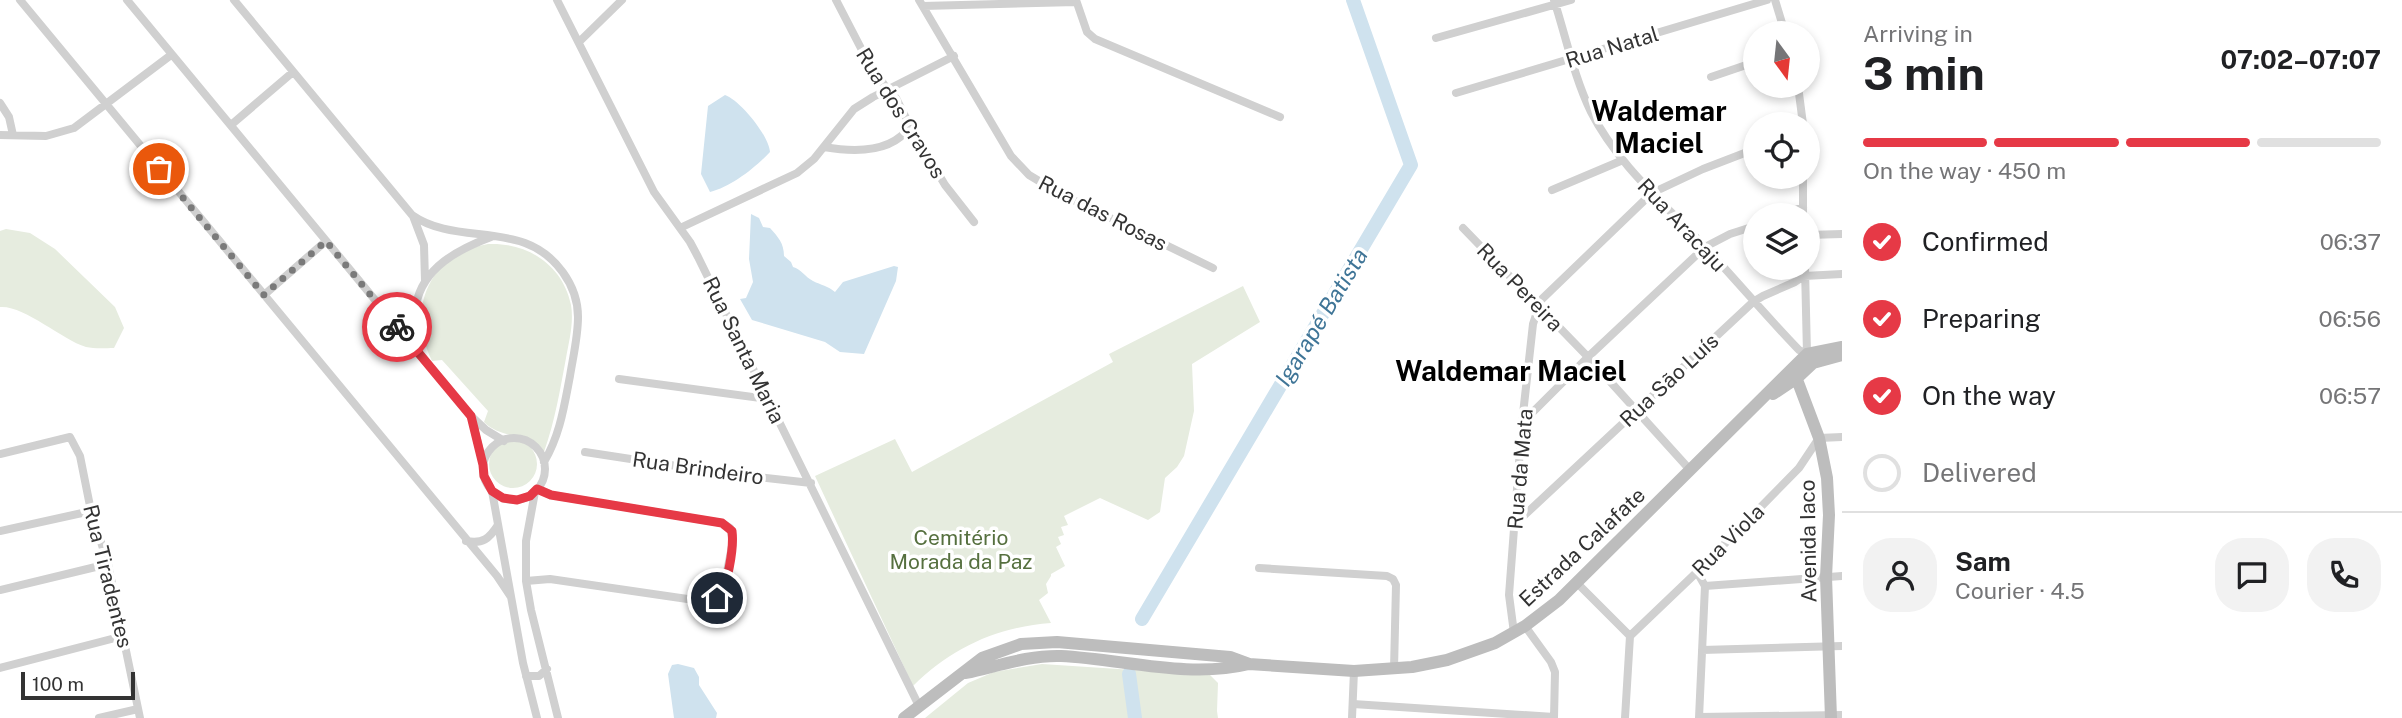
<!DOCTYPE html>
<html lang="en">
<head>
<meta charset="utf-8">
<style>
  body { margin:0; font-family:"Public Sans",sans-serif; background:#f2f2f2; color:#202124; height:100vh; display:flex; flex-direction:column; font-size:26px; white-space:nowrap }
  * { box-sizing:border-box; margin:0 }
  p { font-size:23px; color:#757577 }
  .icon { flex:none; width:38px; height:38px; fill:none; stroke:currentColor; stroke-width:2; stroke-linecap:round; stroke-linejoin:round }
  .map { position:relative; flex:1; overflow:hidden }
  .panel { display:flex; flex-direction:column; background:#fff; width:560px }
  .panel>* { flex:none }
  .needle { width:46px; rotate:165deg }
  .controls { position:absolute; left:1743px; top:21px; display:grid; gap:14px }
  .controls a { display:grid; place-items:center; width:77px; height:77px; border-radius:50%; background:#fff; box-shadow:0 4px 10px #0003; font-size:35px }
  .scale { position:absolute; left:21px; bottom:18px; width:114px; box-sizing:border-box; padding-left:7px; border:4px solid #333; border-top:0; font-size:19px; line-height:24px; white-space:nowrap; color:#333; -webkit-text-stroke:5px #fff; paint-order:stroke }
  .pin { position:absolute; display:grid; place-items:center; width:60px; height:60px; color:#fff; margin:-30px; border:4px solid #fff; border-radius:50%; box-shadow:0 2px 7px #0007 }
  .courier { position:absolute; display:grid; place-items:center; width:70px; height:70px; margin:-35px; border:5px solid #e63946; border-radius:50%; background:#fff; color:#222; box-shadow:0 2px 9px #0007 }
  .summary em { font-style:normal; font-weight:700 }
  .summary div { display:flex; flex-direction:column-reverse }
  .summary { display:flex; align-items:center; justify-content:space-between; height:119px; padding:0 21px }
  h1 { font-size:46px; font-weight:700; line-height:52px }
  .bar { display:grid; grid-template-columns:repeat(4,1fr); gap:10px 7px; align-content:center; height:84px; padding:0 21px }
  .bar i { height:9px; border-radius:5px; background:#e0e0e0 }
  .bar .active { background:#e63946 }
  .bar p { grid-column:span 4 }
  .line { display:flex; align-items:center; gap:18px; padding:0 21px; border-top:2px solid #e0e0e0 }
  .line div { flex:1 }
  .round { display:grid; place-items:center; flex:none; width:74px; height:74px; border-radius:28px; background:#f2f2f2 }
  ol { padding:0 21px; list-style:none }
  li { display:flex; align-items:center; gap:21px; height:77px }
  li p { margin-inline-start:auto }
  li .icon { padding:7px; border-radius:50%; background:#e63946; color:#fff; stroke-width:4 }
  li:last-child { color:#757577 }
  li i { width:38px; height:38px; border:4px solid #e0e0e0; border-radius:50% }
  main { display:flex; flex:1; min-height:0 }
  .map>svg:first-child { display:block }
  .green { fill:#e6ecdf }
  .water { fill:#cfe2ee }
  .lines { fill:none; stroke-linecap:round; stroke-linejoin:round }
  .river { stroke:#cfe2ee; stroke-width:14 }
  .street { stroke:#d0d0d0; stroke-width:8 }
  .secondary { stroke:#bdbdbd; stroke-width:12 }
  .done { stroke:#7a7a7a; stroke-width:7; stroke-dasharray:0 12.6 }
  .route { stroke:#e63946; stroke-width:9 }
  .labels { text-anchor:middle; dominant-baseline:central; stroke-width:7; stroke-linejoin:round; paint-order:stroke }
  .street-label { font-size:21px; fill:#333; stroke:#fff }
  .park-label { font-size:21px; fill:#56703f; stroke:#fff }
  .water-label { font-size:23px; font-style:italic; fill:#3f7597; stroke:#fff }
  .district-label { font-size:28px; font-weight:bold; fill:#000; stroke:#fff }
</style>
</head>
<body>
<main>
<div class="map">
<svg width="1842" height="718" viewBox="0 0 1842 718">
  <rect width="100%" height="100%" fill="#fff"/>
  <path class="green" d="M6,229L30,233L55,249L115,307L124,328L114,348C106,348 95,349 86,347C61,339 24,305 0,307V231Z
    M488,244C527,242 563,265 571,305C574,323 569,341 566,358C560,390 555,421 544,452C528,432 502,440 484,422L488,411L442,360L432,361C406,309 429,254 488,244Z
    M1243,286L1260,322L1192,364L1194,411L1184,456L1177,467L1165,478L1160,512L1148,520L1100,498L1064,516L1068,525L1061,527L1064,535L1058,537L1061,544L1056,547L1065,566L1051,574V576L1046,584L1048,593L1039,600L1051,623C997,627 951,648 913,686L815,476L895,439L912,472L1113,362L1109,354Z
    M489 464a24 24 0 1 1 48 0a24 24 0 1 1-48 0Z
    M1042,664L1210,675L1218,683L1217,711L1218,718H925L968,683L994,672Z"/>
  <path class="water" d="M725,95C741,101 769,136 770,152C755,168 731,187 710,192L701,174L708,106Z
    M751,214L759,218L763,227L770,228C778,237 784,243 784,256L791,262L793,267C801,269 805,277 813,281C821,285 828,286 835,292L843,282L894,266L898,267L896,281L864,354L840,352L825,342L752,320L740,299L746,298L753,282L749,259Z
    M678,664L694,668L699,677V685L717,713L716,718H674L668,674L672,665Z"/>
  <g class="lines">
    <path class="river" d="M1142,619L1411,165L1353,0
      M1129,674L1135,718"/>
    <path class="street" d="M20,0L497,576L511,597
      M127,0L471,416L486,430L504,441
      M234,0L412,215C444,238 489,230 525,243C555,254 578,285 578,317C578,337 573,357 570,376C564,407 560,435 544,462
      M557,0L654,192L690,242L698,257L919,706
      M836,0L865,56L887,89L896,98L910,126L945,185L974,222
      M919,0L1011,156L1029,175L1059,193L1213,268
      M1076,0L1087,32L1095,39L1280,117
      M1554,0C1566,37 1574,77 1591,112C1618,165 1665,204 1705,247C1737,281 1767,317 1799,350L1808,355
      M1775,0L1785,33
      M923,6L1076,2
      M1436,38L1571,0
      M579,42L622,0
      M1711,77L1755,62
      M1798,86L1803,124
      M1456,93L1767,0
      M0,103L9,117L13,135
      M231,125L293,72
      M0,135L46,136L74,128L171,55
      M824,147C853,152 892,154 910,126
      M1803,177V215
      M1552,190L1623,160
      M1783,215L1803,207
      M413,216L424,245L425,281
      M680,228L797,173L814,159L854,109L873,97L954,56
      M1463,228L1588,357L1691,471
      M1808,235L1842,234
      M1805,268L1807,354
      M264,295L326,241
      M388,317L406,314L416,304
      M418,349C417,335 413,319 416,305C423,267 459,249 491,237
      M619,379L768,399
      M471,416L483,464
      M1522,423L1588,357L1705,247L1730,234L1755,226
      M483 469a31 31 0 1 1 62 0a31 31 0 1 1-62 0Z
      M585,452L722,473L811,483
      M0,454L70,437L80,456L91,511L108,564L140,718
      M492,491L523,663L537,718
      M535,492L526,541V581L531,610L558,718
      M1515,524L1753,302L1763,296L1795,282L1804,276L1842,274
      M0,531L91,511
      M466,541C483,544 489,539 498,525
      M1259,568L1387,576L1393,579L1396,585L1394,669
      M1697,572L1705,586L1699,718
      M526,581L550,579L708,602L717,598L723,592L733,541L730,528L722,523L551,495L538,489
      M1577,583L1630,636L1625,718
      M1705,586L1842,576
      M0,590L108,564
      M1525,626L1551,662L1555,672L1554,718
      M1514,633L1509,595L1522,423L1533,324L1541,300L1652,193L1703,169L1755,149
      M1630,636L1697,572L1799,468L1819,438L1842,437
      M1702,650L1842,646
      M0,668L123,636
      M526,676H539L547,669
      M1353,704L1554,717
      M1699,717L1842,715
      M99,718L138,709
      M1352,718L1354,671"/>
    <path class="secondary" d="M1793,369L1819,438L1827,478L1829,515L1826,577L1831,718
      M1773,394L1797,378L1813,363L1842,355
      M966,673C998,666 1029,655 1061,656C1123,659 1188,679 1249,664
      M904,718L982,658L1021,644L1057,642L1230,657L1249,664L1354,671L1412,667L1447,660L1495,643L1525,626L1559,600L1807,354L1842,347"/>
  </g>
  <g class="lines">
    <path class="done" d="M159,169L264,295L326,241L397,327"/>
    <path class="route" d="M397,327L471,416L483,465L484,476L492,491L503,498L517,500L530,496L537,489L551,495L722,523L732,531C734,547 728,588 717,598"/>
  </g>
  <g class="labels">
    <g class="street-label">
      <text transform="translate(1612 47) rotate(-17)">Rua Natal</text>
      <text transform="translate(901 113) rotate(58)">Rua dos Cravos</text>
      <text transform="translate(1103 213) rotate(27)">Rua das Rosas</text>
      <text transform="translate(1682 225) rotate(47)">Rua Aracaju</text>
      <text transform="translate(1520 287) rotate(46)">Rua Pereira</text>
      <text transform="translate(744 350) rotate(64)">Rua Santa Maria</text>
      <text transform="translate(1669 380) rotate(-43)">Rua São Luís</text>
      <text transform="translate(698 468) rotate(8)">Rua Brindeiro</text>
      <text transform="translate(1520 469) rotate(-85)">Rua da Mata</text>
      <text transform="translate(1728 540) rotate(-45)">Rua Viola</text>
      <text transform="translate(1808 541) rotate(-91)">Avenida Iaco</text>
      <text transform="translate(1582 547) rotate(-43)">Estrada Calafate</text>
      <text transform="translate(108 576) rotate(76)">Rua Tiradentes</text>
    </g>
    <g class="park-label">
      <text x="961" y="537">Cemitério<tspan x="961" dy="24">Morada da Paz</tspan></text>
    </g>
    <g class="water-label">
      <text transform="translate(1321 317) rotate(-59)">Igarapé Batista</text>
    </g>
    <g class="district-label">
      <text x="1659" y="110">Waldemar<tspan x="1659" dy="32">Maciel</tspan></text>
      <text x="1511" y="370">Waldemar Maciel</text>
    </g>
  </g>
</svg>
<div class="controls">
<a><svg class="needle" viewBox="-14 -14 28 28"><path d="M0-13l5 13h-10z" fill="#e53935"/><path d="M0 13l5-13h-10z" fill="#757577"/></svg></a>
<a><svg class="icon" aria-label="locate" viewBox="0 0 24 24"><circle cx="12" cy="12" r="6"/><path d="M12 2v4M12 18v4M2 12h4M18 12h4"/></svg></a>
<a><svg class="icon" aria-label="layers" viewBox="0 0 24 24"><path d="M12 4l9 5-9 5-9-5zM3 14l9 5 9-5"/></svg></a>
</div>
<div class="scale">100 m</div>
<div class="pin" style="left:159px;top:169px;background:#ea580c"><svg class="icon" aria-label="bag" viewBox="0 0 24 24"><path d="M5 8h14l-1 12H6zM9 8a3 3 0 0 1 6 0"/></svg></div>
<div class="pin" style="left:717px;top:598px;background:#1f2937"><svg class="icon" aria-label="home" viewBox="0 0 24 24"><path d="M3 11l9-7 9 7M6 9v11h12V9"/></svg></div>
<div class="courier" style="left:397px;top:327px"><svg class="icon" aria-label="bike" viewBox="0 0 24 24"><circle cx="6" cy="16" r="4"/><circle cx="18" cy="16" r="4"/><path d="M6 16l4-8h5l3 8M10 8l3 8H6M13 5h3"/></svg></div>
</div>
<section class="panel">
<div class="summary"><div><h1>3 min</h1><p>Arriving in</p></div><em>07:02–07:07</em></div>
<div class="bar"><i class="active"></i><i class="active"></i><i class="active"></i><i></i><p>On the way · 450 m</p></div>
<ol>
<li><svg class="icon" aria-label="check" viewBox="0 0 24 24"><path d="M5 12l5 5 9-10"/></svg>Confirmed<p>06:37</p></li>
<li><svg class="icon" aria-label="check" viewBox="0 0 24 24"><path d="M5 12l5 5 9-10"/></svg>Preparing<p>06:56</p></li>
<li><svg class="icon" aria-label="check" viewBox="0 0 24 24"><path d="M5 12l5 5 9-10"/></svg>On the way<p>06:57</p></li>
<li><i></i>Delivered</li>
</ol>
<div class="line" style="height:126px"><a class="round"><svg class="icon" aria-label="person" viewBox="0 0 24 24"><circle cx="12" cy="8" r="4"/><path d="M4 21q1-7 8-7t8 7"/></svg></a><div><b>Sam</b><p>Courier · 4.5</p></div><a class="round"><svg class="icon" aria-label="chat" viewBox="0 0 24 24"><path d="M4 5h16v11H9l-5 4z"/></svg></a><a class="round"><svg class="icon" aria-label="phone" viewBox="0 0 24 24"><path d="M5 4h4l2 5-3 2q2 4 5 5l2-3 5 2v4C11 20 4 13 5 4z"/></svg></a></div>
</section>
</main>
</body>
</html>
